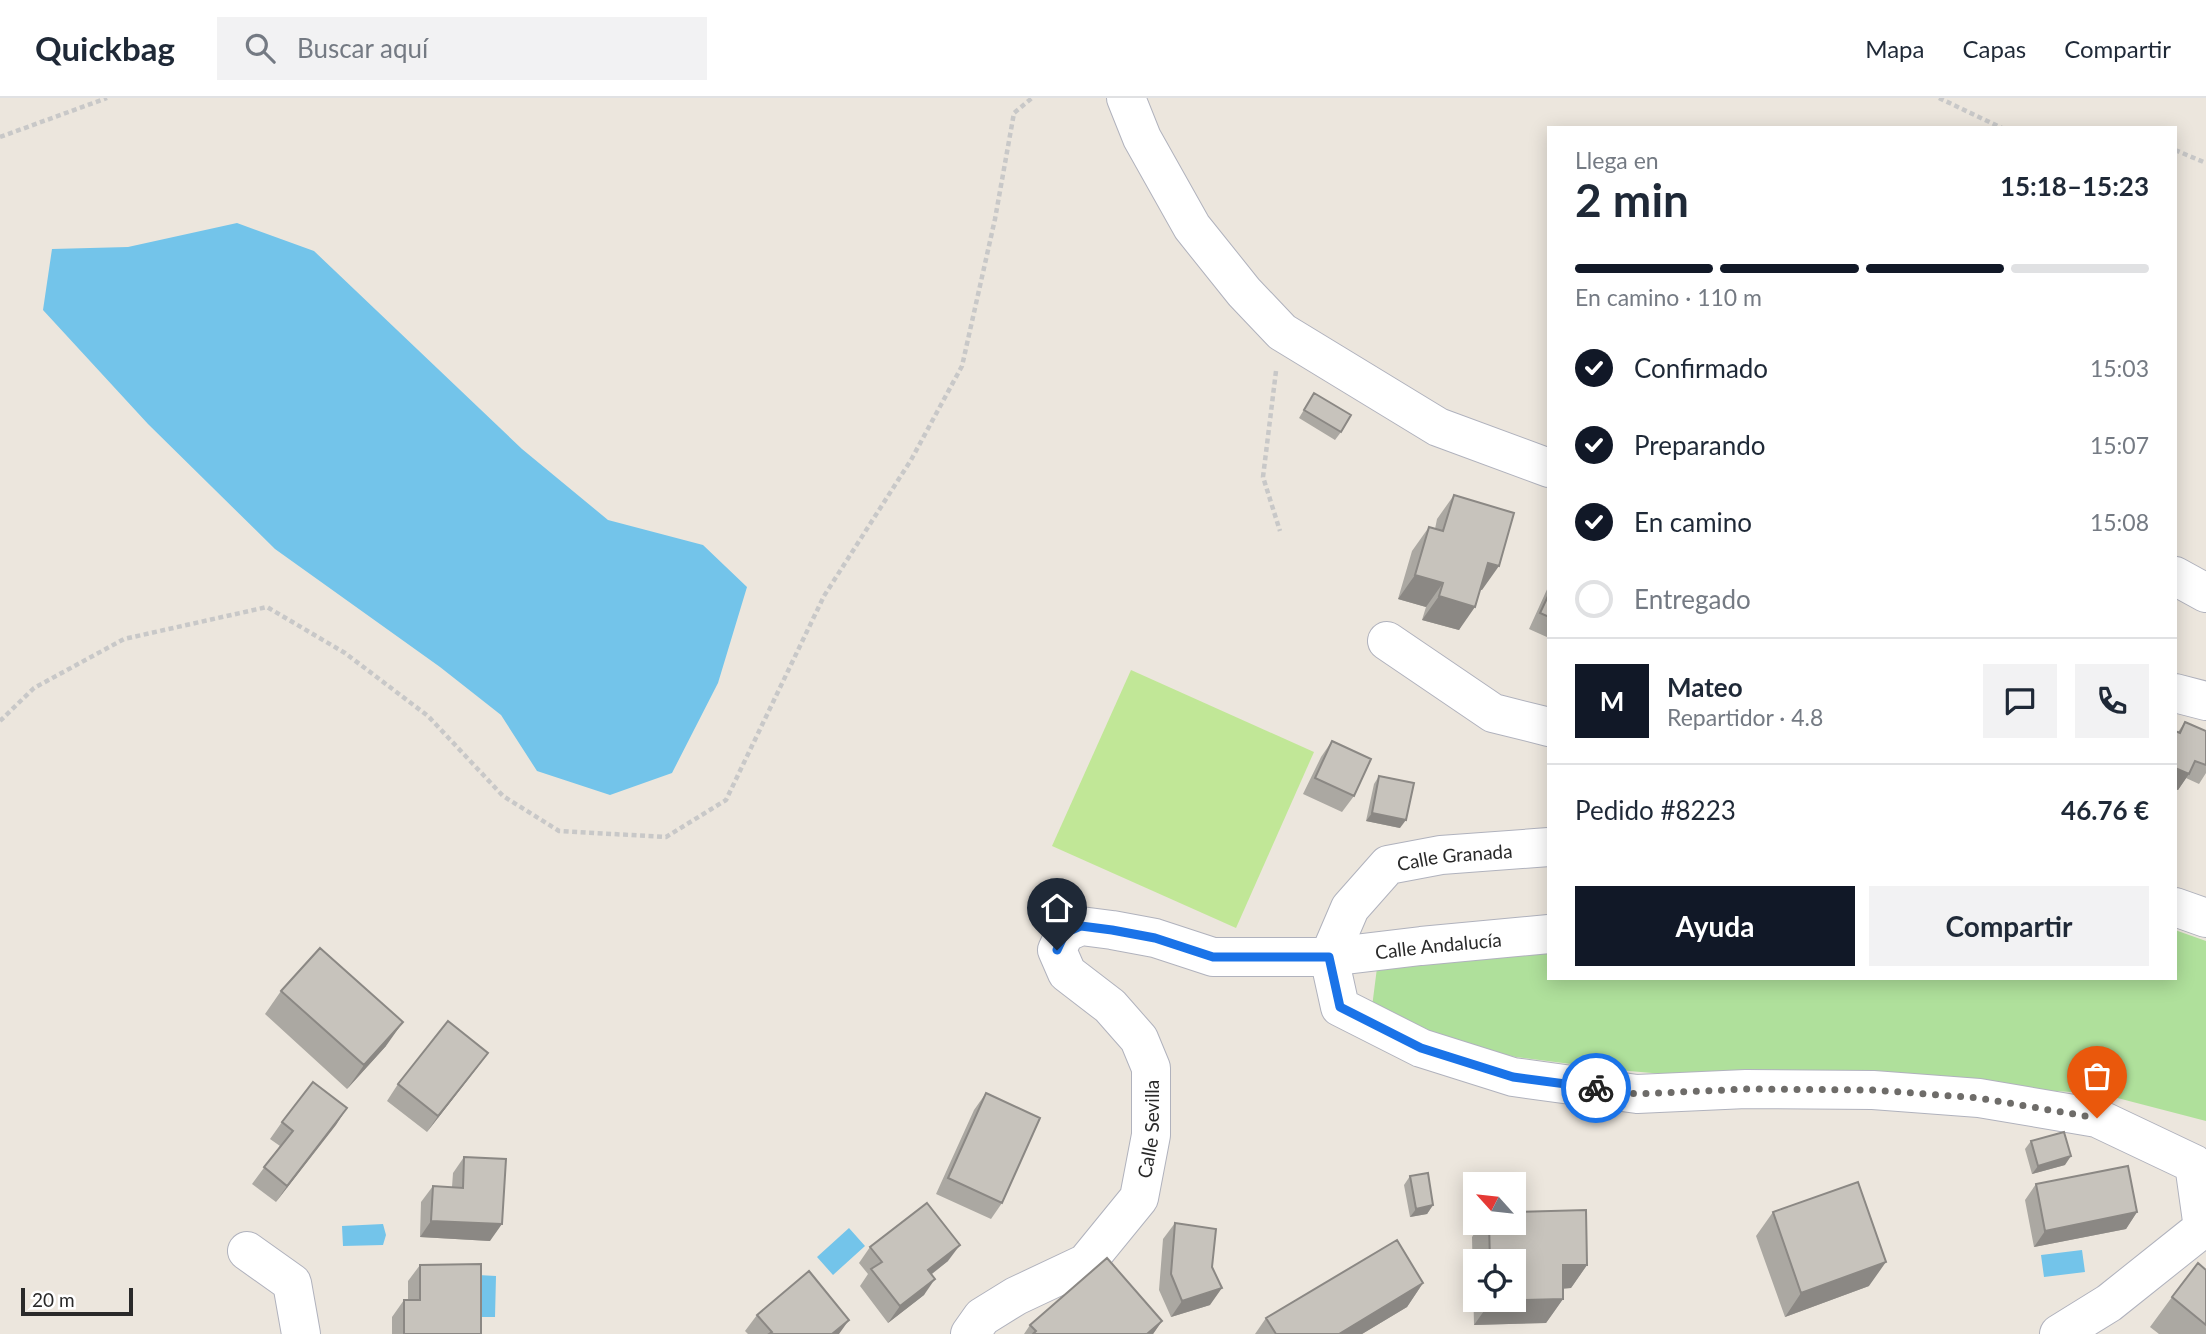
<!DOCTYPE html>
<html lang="es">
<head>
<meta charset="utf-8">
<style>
  body { margin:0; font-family:Lato,sans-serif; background:#f2f2f3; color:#1f2937; height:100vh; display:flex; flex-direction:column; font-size:26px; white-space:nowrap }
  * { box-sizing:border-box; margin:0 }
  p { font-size:23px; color:#747a83 }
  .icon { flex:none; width:38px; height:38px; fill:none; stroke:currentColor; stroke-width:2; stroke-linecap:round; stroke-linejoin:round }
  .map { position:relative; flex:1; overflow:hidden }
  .sheet { position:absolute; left:1547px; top:28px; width:630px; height:854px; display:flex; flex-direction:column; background:#fff; border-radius:0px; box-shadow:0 4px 18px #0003 }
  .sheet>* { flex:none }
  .needle { width:46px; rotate:297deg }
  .buttons { position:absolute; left:1463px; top:1074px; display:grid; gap:14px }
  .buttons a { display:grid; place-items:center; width:63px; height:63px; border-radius:0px; background:#fff; box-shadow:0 4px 18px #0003; font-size:35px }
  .scale { position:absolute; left:21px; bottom:18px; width:112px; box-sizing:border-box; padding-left:7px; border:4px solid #2a2a2a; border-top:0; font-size:19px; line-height:24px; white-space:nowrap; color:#2a2a2a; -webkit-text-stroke:5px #fff; paint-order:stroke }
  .pin { position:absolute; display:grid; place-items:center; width:60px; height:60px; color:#fff; margin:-72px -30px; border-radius:50% 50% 50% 0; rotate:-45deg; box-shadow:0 0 7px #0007 }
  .pin .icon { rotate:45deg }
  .courier { position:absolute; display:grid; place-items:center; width:70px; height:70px; margin:-35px; border:5px solid #1a73e8; border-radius:50%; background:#fff; color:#222; box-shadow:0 2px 9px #0007 }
  .overview em { font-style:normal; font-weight:700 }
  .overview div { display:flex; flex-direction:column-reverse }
  .overview { display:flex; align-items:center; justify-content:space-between; height:119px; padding:0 28px }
  h1 { font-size:46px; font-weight:700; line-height:52px }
  .bar { display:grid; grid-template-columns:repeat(4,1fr); gap:10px 7px; align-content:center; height:84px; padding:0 28px }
  .bar i { height:9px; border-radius:5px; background:#e0e1e3 }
  .bar .on { background:#111827 }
  .bar p { grid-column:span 4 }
  .line { display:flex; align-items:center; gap:18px; padding:0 28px; border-top:2px solid #e0e1e3 }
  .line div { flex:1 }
  .round { display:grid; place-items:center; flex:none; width:74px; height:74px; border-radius:0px; background:#f2f2f3 }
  ol { padding:0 28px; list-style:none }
  li { display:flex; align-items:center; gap:21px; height:77px }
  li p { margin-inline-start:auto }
  li .icon { padding:7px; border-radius:50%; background:#111827; color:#fff; stroke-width:4 }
  li:last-child { color:#747a83 }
  li i { width:38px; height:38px; border:4px solid #e0e1e3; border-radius:50% }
  .primary-button { display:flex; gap:14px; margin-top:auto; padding:14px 28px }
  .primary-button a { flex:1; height:80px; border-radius:0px; background:#111827; color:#fff; font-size:28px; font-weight:700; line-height:80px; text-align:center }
  .primary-button a+a { background:#f2f2f3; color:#1f2937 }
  header { display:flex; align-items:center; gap:42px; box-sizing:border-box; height:98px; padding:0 35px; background:#fff; border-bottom:2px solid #e0e1e3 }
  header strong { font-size:33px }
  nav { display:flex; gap:38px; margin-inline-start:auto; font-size:24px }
  .search { width:490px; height:63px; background:#f2f2f3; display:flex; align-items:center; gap:18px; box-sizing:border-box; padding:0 24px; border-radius:0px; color:#747a83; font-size:26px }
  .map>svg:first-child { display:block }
  .park { fill:#afe09b }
  .pitch { fill:#c1e797 }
  .water { fill:#73c4ea }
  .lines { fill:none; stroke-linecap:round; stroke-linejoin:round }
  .minor-casing { stroke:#b0b2bd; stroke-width:40 }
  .path { stroke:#c8c8c8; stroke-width:4.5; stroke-dasharray:5 3.5; stroke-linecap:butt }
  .minor { stroke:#fff; stroke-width:38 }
  .wall { fill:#aba8a2; fill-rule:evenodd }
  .shaded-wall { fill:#8b8884 }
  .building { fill:#c7c3bc; stroke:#8b8884; stroke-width:2 }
  .done { stroke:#6e6c69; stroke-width:7; stroke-dasharray:0 12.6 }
  .route { stroke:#1a73e8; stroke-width:9 }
  .labels { text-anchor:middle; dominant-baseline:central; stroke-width:5; stroke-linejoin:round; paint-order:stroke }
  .street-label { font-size:19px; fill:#2a2a2a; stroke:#fff }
</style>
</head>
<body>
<header>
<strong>Quickbag</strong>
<div class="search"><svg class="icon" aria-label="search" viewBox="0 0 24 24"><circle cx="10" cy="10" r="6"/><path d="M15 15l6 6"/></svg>Buscar aquí</div>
<nav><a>Mapa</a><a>Capas</a><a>Compartir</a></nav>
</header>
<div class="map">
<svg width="2206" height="1236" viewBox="0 0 2206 1236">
  <rect width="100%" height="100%" fill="#ece6dd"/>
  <path class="park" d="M2175,832L2206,843V1023L2102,996L2026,991L1754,984L1618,972L1516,959L1421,937L1372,909L1378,862L1549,849V880H2175Z"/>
  <path class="pitch" d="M1131,572L1314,654L1236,830L1052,748Z"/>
  <path class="water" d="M237,125L314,153L522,351L608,422L703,447L747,489L718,585L672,675L610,697L537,673L501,617L440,569L275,451L148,326L43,212L52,151L128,149Z
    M383,1126L386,1137L383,1147L343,1148L342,1128Z
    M849,1130L865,1148L833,1177L817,1159Z
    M2082,1152L2085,1174L2044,1179L2041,1157Z
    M478,1177L496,1178L495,1219H477Z"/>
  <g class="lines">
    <g class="minor-casing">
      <g id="minor">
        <path d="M1126,0L1142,40L1192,129L1244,194L1282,234L1438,329L1549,370"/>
        <path d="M2175,478L2206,495"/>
        <path d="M1387,543L1493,615L1549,629"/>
        <path d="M2175,595L2206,603"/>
        <path d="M2175,809L2206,820"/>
        <path d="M1329,859L1340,909L1421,950L1513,979L1637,996L1746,991L1873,992L1979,1000L2097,1020L2194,1066L2203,1130L2109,1205L2059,1236"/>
        <path id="s1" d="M1329,859L1350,810L1388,767L1441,757L1549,749"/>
        <path d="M247,1153L292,1185L301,1236"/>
        <path id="s2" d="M970,1236L982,1219L1016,1198L1086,1165L1139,1100L1151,1037V970L1139,941L1110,908L1067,875L1057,852L1065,835L1081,828L1112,832L1155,840L1213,859H1329L1421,848L1549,836"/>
      </g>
    </g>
    <path class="path" d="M1939,0L2002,30
      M0,39L107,0
      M2175,52L2206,65
      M1276,273L1263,379L1280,433
      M0,623L34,590L124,541L267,509L345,555L428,618L503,698L559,733L666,739L726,702L824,498L911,362L962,268L995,121L1014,15L1032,0"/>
    <use href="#minor" class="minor"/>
  </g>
  <path class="wall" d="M1314,295L1341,334L1335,342L1299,320Z
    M1454,397L1482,492H1480L1459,532L1422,522L1426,509L1398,501L1412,453L1429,429L1435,431L1437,421Z
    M1549,487V540L1529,531Z
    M2185,624L2206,633V675L2199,686L2186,680L2178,692L2175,691V633L2178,634Z
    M1332,643L1354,698L1342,714L1303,696L1321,659Z
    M1379,678L1400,730L1366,723L1374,686Z
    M281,893L386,948L347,991L265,916Z
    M488,955L476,971L427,1034L387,1003L398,986Z
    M986,995L1002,1105L991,1121L936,1096L974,1012Z
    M347,1010L276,1104L252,1086L280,1048L270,1041L282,1024Z
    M2031,1043L2065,1067L2032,1076L2025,1051Z
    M464,1059L490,1143L420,1139L421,1104L433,1088L452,1089L453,1075Z
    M1410,1078L1433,1107L1427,1116L1410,1119L1404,1087Z
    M2036,1086L2137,1114L2126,1131L2034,1149L2025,1102Z
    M1773,1114L1869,1188L1785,1219L1756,1138Z
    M1175,1125L1212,1169L1210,1207L1171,1219L1159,1192L1163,1141Z
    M1481,1125H1514L1587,1167L1571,1190L1563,1191V1201L1546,1225L1474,1227L1472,1139ZM1475,1164H1514V1202H1475Z
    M870,1149L948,1163L932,1176L924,1197L888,1225L860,1188L868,1176L859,1165Z
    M420,1167L481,1236H392V1219L404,1202H408V1183Z
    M2206,1172V1236H2159L2150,1229L2172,1199Z
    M1423,1185L1407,1209L1362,1236H1255L1266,1220Z
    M757,1217L839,1236H748L745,1233Z
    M1162,1223L1153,1236H1024L1030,1227Z"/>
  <path class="shaded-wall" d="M1488,465L1499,468L1482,492L1471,489Z
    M1415,477L1443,485L1426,509L1398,501Z
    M1439,498L1475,509L1459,532L1422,522Z
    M2175,670L2189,676L2178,692L2175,691Z
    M1372,715L1406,722L1400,730L1366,723Z
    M403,924L386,948L347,991L364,967Z
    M488,955L476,971L427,1034L438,1018Z
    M347,1010L336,1027L276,1104L287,1088Z
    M2071,1058L2065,1067L2032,1076L2038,1068Z
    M1433,1107L1427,1116L1410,1119L1416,1111Z
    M2137,1114L2126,1131L2034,1149L2045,1133Z
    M431,1123L502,1126L490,1143L420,1139Z
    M960,1147L948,1163L916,1188L928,1172Z
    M1886,1164L1869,1188L1785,1219L1801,1195Z
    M1563,1167H1587L1571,1190L1546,1191Z
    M935,1181L924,1197L888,1225L900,1208Z
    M1423,1185L1407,1209L1362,1236H1339Z
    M1222,1190L1210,1207L1171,1219L1182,1203Z
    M1563,1201L1546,1225L1474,1227L1491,1203Z
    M849,1222L839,1236H832Z
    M1162,1223L1153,1236H1147Z"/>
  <path class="building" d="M1314,295L1351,317L1341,334L1304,312Z
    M1454,397L1514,415L1499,468L1488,465L1475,509L1439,498L1443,485L1415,477L1429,429L1443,433Z
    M1549,496V519L1540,515Z
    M2185,624L2206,633V667L2195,663L2189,676L2175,670V633L2180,635Z
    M1332,643L1371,661L1354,698L1315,680Z
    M1379,678L1414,685L1406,722L1372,715Z
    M320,850L403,924L364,967L281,893Z
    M448,923L488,955L438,1018L398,986Z
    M313,984L347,1010L287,1088L264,1069L293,1033L282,1024Z
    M986,995L1040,1020L1002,1105L948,1080Z
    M2064,1034L2071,1058L2038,1068L2031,1043Z
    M464,1059L506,1061L502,1126L431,1123L433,1088L463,1090Z
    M2128,1068L2137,1114L2045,1133L2036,1086Z
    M1428,1075L1433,1107L1416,1111L1410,1078Z
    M1858,1084L1886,1164L1801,1195L1773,1114Z
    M927,1105L960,1147L928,1172L935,1181L900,1208L871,1171L882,1164L870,1149Z
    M1586,1112L1587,1167H1563V1201L1491,1203L1514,1202V1164H1490L1489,1125H1514V1114Z
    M1175,1125L1216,1131L1212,1169L1222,1190L1182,1203L1171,1176Z
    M1397,1142L1423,1185L1339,1236H1276L1266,1220Z
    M1107,1160L1162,1223L1147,1236H1033L1036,1233L1030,1227Z
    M2198,1165L2206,1172V1227L2172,1199Z
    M481,1166V1236H404V1202H420V1167Z
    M809,1173L849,1222L832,1236H769L772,1234L757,1217Z"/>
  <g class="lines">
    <path class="done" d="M1596,990L1637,996L1746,991L1873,992L1979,1000L2097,1020"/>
    <path class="route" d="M1057,852L1065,835L1081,828L1112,832L1155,840L1213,859H1329L1340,909L1421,950L1513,979L1596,990"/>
  </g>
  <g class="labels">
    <g class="street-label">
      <text stroke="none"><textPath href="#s1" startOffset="178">Calle Granada</textPath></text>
      <text stroke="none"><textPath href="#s2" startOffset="906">Calle Andalucía</textPath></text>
      <text stroke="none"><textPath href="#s2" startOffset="292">Calle Sevilla</textPath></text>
    </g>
  </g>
</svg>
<div class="buttons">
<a><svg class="needle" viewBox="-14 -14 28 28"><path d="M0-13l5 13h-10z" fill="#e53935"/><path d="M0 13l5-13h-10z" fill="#747a83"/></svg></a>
<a><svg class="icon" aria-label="locate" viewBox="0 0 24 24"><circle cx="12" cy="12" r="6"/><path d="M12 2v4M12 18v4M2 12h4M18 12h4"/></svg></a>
</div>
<div class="scale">20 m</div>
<div class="pin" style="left:2097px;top:1020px;background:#ea580c"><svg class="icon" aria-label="bag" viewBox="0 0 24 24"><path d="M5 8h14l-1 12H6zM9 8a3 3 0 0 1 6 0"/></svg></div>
<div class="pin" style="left:1057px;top:852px;background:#1f2937"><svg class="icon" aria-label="home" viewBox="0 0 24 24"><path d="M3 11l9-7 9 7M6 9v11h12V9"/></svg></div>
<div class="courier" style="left:1596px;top:990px"><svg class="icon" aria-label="bike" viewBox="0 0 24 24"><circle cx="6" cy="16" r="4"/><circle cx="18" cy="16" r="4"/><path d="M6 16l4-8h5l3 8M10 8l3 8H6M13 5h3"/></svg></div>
<section class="sheet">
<div class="overview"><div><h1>2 min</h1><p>Llega en</p></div><em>15:18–15:23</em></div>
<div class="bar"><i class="on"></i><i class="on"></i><i class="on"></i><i></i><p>En camino · 110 m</p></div>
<ol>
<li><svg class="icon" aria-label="check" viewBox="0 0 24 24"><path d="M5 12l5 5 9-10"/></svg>Confirmado<p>15:03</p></li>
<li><svg class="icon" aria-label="check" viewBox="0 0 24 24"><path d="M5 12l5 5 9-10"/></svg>Preparando<p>15:07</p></li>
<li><svg class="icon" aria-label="check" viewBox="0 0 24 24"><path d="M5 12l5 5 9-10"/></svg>En camino<p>15:08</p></li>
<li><i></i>Entregado</li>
</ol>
<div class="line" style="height:126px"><b class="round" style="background:#111827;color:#fff">M</b><div><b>Mateo</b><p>Repartidor · 4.8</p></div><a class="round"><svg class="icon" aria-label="chat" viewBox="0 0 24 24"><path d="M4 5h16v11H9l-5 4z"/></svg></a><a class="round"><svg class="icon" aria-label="phone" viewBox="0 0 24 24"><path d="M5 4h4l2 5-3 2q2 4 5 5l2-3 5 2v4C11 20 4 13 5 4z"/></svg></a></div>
<div class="line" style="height:91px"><div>Pedido #8223</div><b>46.76 €</b></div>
<div class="primary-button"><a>Ayuda</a><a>Compartir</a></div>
</section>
</div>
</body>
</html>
